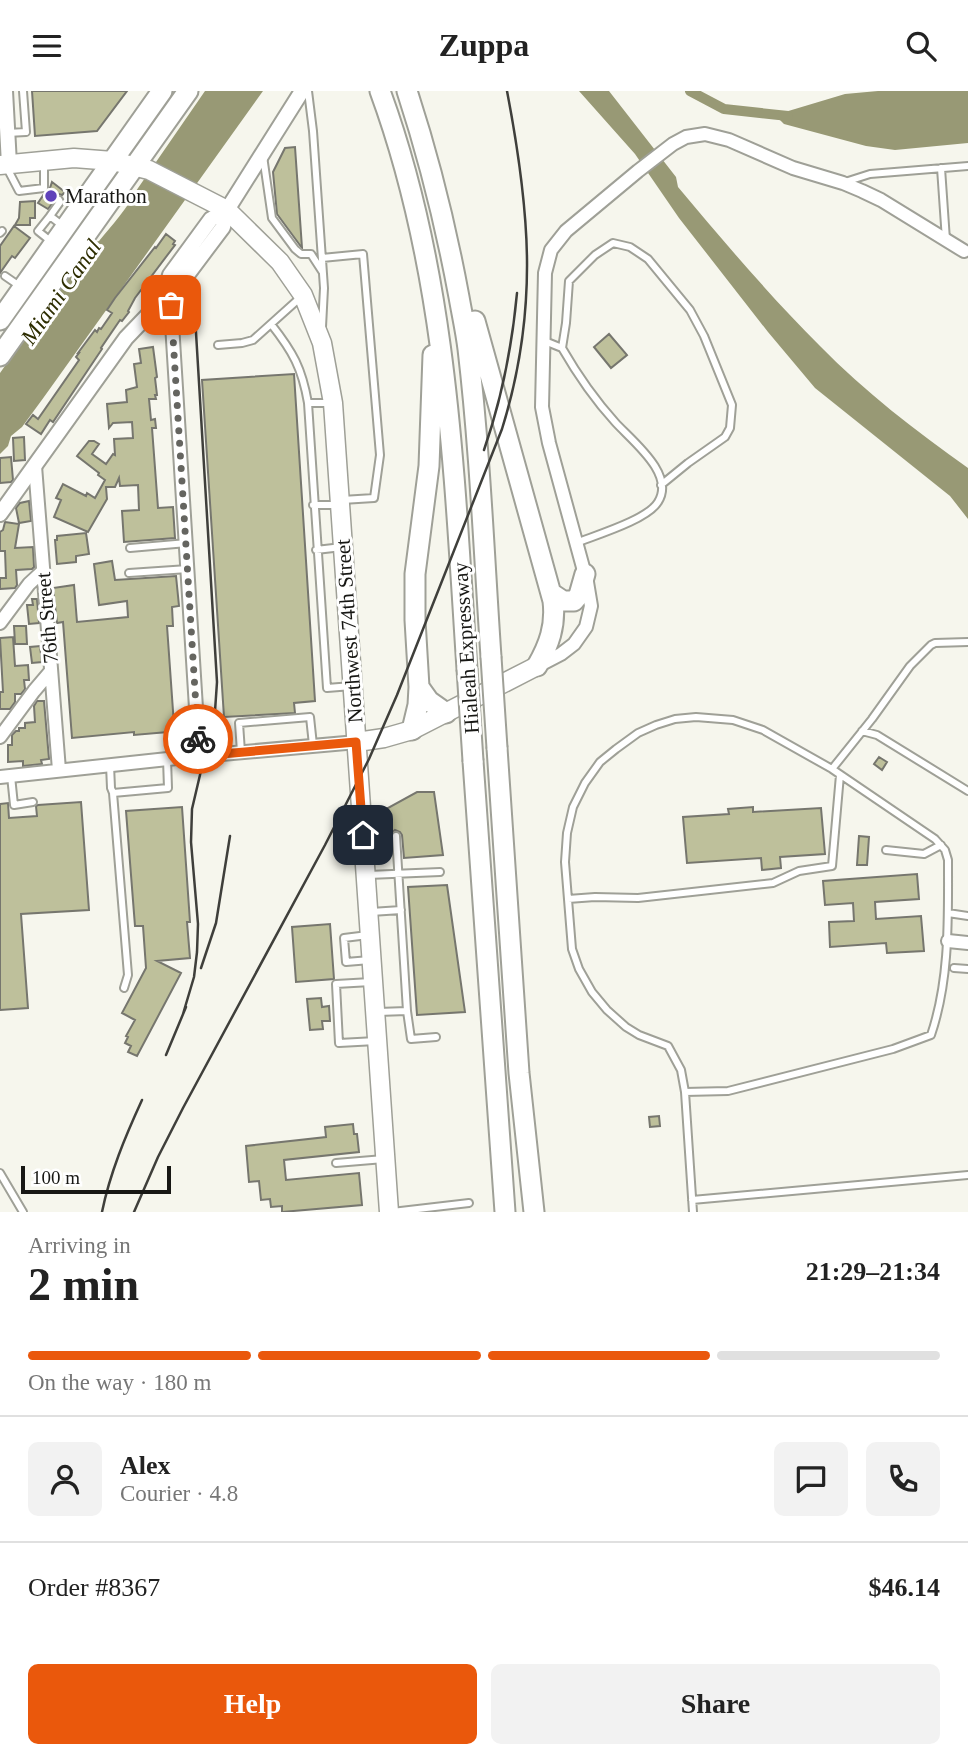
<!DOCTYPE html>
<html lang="en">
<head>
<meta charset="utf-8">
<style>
  body { margin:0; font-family:Georgia,serif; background:#f2f2f2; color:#222; height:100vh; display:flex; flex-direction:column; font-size:26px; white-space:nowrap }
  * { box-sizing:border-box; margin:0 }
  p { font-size:23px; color:#767676 }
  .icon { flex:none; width:38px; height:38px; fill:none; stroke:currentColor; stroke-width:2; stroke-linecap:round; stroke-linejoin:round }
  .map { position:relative; height:1121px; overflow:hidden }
  .side { display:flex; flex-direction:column; background:#fff; flex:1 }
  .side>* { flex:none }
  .scale { position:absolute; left:21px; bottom:18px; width:150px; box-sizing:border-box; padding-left:7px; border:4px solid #171714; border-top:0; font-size:19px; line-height:24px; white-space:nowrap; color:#171714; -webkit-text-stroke:5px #fff; paint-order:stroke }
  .pin { position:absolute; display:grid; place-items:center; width:60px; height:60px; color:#fff; margin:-30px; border-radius:14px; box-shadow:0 4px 10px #0006 }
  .courier { position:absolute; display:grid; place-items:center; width:70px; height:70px; margin:-35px; border:5px solid #ea580c; border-radius:50%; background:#fff; color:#222; box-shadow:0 2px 9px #0007 }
  .head em { font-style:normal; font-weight:700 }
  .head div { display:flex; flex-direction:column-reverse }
  .head { display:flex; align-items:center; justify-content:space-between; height:119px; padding:0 28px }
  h1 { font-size:46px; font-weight:700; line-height:52px }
  .bar { display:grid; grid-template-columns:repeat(4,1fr); gap:10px 7px; align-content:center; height:84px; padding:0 28px }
  .bar i { height:9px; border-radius:5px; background:#e0e0e0 }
  .bar .active { background:#ea580c }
  .bar p { grid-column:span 4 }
  .line { display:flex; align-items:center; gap:18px; padding:0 28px; border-top:2px solid #e0e0e0 }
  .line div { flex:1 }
  .round { display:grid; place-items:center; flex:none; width:74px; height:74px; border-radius:10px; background:#f2f2f2 }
  .action { display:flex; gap:14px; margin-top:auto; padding:14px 28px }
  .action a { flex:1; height:80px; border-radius:10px; background:#ea580c; color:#fff; font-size:28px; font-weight:700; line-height:80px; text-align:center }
  .action a+a { background:#f2f2f2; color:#222 }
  header { display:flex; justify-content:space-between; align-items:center; height:91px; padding:0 28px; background:#fff; font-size:32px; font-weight:700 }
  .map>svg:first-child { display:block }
  .water { fill:#989975 }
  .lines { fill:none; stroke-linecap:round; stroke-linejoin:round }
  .canal { stroke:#989975; stroke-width:10 }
  .building { fill:#bec09b; stroke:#76766e; stroke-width:2 }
  .service-casing { stroke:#9fa097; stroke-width:10 }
  .minor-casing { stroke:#9fa097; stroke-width:16 }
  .tertiary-casing { stroke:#9fa097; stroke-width:18 }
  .secondary-casing { stroke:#9fa097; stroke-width:21 }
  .primary-casing { stroke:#9fa097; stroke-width:23 }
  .trunk-casing { stroke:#9fa097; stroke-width:23 }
  .service { stroke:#fff; stroke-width:6 }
  .minor { stroke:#fff; stroke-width:12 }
  .tertiary { stroke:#fff; stroke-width:14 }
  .secondary { stroke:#fff; stroke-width:18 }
  .primary { stroke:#fff; stroke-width:19 }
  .trunk { stroke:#fff; stroke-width:19 }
  .rail { stroke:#3f3f3b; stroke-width:2.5 }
  .primary-bridge-casing { stroke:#9fa097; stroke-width:23; stroke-linecap:butt }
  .primary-bridge { stroke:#fff; stroke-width:19 }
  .done { stroke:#656560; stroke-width:7; stroke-dasharray:0 12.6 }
  .route { stroke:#ea580c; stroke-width:9 }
  .poi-dot { fill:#6042ba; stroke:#fff; stroke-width:2.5 }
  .labels { text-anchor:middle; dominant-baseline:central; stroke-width:6; stroke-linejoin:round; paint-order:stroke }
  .poi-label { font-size:21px; fill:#171714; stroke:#fff; text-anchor:start }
  .street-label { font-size:21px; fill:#171714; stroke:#fff }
  .water-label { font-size:23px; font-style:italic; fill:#2d2d00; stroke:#fff }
</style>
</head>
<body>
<header><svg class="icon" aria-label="menu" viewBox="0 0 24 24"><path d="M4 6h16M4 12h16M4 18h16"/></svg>Zuppa<svg class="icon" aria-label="search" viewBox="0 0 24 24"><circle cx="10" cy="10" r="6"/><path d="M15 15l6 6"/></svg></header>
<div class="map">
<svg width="968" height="1121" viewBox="0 0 968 1121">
  <rect width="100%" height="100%" fill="#f6f6ed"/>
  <path class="water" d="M205,0H263L44,306L22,336L11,345L8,355L0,363V282L93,150L96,151L99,150C112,134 127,118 136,100Z
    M579,0H609L676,86L678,96C724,151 770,205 820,255C865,301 916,340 968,377V428L950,405L815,297L768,241L679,127L635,63Z
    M878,0H968V52L895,59L866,55L784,33L775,24L845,3Z"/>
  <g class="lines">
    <path class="canal" d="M690,0L724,18L788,25"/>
  </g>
  <path class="building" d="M32,0H127L97,40L35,45Z
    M295,56L302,157L277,123L273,81L285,57Z
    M52,91L65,101L62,104L59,103L55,105L54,110L48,118L38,112L44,103L49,100Z
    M35,110V127H30V134H15L19,127L20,111Z
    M14,135L30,147L15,167L12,165L0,182V155Z
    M166,143L175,150L173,153L175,154L135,207L128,220L129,221L122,230L120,229L101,257L102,258L53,331L50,329L41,343L26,333L33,324L38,328L79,269L76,266L79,262H78L95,239L97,241L99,237L101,238L112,222L107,219L115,207L155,156L156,157Z
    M609,243L627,264L611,277L594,256Z
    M153,256L157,286L155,287L157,304H155L156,308H149L151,329L155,328L156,337H152L158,417L173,416L175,447L124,451L122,420L139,419L138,394L120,395L119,387L115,396H106L107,408L88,441L54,426L61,409L56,407L63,393L86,405L87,402L95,407L105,389L98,384L99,382L77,365L89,350H94L99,353L92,363L106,373L113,363L115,364L114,348L133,347L132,331L113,332L109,337L107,313L127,311L126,299L137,296L134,273L141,272L139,258Z
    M294,283L315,610L294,612L295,622L224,626L202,289Z
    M24,346L25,369L14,370L13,347Z
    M11,366L13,389L11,391L0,392V367Z
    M29,410L31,430L19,432L16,417L20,412Z
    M5,431L19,433L15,457L33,456L34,476L32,478L16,479L17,494L15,497L0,498V487H6L5,460H0V441L3,439Z
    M86,442L89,463L76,465V471L57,473L55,449H57V445Z
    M112,470L115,489L176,485L179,515L172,516L173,535H167L174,634L168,641L134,644V641L72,647L63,531L57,532L53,497L74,494L77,531L128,526L127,510L99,514L94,473Z
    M32,508H37L39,532L29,533L27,514H33Z
    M14,535H26L27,553H15Z
    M13,546L15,575L28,574L29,589H24L25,598L21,603H15V611L10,618H0V601H3L0,547Z
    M40,555L42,571L32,572L30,556Z
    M37,610H44L49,668L41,669L42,673L23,675V670L8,671V654H12V644L16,640H19V637H25V632L35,631L34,615Z
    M879,666L887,671L882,679L874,673Z
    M417,701H434L443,764L404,767L402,744L400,741L395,739L391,742L390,745H388L386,718Z
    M81,711L89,819L21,823L28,917L0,919V713L8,712L9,727L37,725L36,715L38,714Z
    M182,716L190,831H187L190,867L157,870L181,882L137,965L128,961L131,955L125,952L128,946L126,945L135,929L122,922L146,877L143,835H135L126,720Z
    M753,716V721L821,717L825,763L780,766L781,777L762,779L761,767L687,772L683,726L729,723L728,718Z
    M859,745L869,746L867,774H857Z
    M917,783L919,808L875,811L876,828L921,825L924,860L887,862L886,852L830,856L829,831L854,830L853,812L825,814L823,790Z
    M447,794L465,921L417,924L408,796Z
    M330,833L334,888L296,891L292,836Z
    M321,907L322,916L329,915L330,930H322L323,938L310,939L307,908Z
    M659,1025L660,1035L650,1036L649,1026Z
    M353,1033L354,1043H357L359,1061L284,1069L286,1089L359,1082L362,1114L282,1121V1115L271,1116L270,1108L261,1109L259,1090L249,1091L246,1055L326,1046L325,1036Z"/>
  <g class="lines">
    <g class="service-casing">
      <path id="service" d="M308,0L313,40L324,197L322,236
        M7,42L26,41L23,0
        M263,65L272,127L295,158L301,163H311L322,180
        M6,75L19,100L44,97V70
        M941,77L946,149
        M845,91L870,83L968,75
        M50,125L60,111L59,109
        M0,142L2,140
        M53,152L38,140L50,125L63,135
        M322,167L363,163L380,364L374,407L342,409
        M5,185L21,196
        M271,233C293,261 302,277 308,312L327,597L352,595
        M542,249L562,257C577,283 595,309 615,331C631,349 676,383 658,411C647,429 596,444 576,452
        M218,254L242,252L253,249L302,205
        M562,257L566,232L569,190L595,164L613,152L630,156L648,168L690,219L704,245L732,314L730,337L725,346L688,372L661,394
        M308,312H330
        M313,414H339
        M130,457L187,452
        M316,459L342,456
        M129,482L188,478
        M862,640L877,644L968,700
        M241,661L239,632L310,626L313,654
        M110,674L111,697L113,702
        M832,678L872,628L910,575L931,554L935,552L968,551
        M11,685L14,714L33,711
        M396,745L407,920
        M886,759L924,763L941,754
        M368,784L440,781
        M568,808L595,806L638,807L773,792L799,780L832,775L840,684
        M371,821L401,819
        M948,822L968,825
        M368,844L344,847L346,871L370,869
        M954,877L968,878
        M371,891L336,893L339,952L376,950
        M124,897L128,884L113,702L168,697L167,668
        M378,921L407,920L411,948L436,946
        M685,1001L728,1000L893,958L931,944C950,888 948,827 948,769L945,759L935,748L832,678L763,639L733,629L696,626L675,628L656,634L638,642L616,658L600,671L585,692L573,716L567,742L565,771L572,858L579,878L592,901L607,919L626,936L639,944L668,955L681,979L685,1001L693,1121
        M336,1072L384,1068
        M0,1082L23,1121
        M692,1109L968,1084
        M392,1121L469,1112"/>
    </g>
    <g class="minor-casing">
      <path id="minor" d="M170,201L199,665
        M35,375L59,679
        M0,532L29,493L43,480
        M538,575L561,563L574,553L586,536L591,515L587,491L549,352L542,316L545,182L551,159L566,140L638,80L673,53L686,46L705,43L729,49L793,77L843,92L862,100L881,109L964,160
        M0,646L34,600L51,580
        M0,686L177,667L357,651
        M948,850L968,852"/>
    </g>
    <g class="tertiary-casing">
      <path id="tertiary" d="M5,0L9,73
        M170,201L168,192L170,184L211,128L227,119
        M149,222H158L171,229
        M0,423L126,247L170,201L178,196L223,136L227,119L302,0"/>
    </g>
    <g class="secondary-casing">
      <path id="secondary" d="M0,74L74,67L113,70L149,79L227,119L280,171L303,204L322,252L333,312L389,1121
        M357,651L384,647L412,639L537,575"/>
    </g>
    <g class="primary-casing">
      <path id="primary" d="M380,0C448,185 454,383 467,578
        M407,0C429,67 446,136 459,206C462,223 466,241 468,258C480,360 484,463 491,566
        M475,230L553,510C556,535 549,554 537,575
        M551,502L563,510H574L579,504L585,483
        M419,596L429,610L446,622
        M412,639L418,614L419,596L415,529V483L429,375L433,264
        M497,657L519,982L534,1121
        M473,670L505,1121"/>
    </g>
    <g class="trunk-casing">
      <path id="trunk" d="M0,229L162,0
        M0,265L188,0"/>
    </g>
    <use href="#service" class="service"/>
    <use href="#minor" class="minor"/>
    <use href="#tertiary" class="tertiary"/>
    <use href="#secondary" class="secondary"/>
    <use href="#primary" class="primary"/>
    <use href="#trunk" class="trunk"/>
    <path class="rail" d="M484,359C502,307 512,256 517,202
      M201,877L216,832L230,745
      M183,923L194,886L197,861L198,833L191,751L192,718L215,620L217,591L195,225
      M166,964L186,916
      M102,1121C110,1082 125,1046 142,1009
      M134,1121L158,1066L183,1017L325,754L369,668L397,604L502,338C539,219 530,120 507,0"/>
    <g class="primary-bridge-casing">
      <path id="primary-bridge" d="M491,566L497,657
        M467,578L473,670"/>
    </g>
    <use href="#primary-bridge" class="primary-bridge"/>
  </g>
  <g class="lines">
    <path class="done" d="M171,214L198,648"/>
    <path class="route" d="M198,648L199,665L356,651L363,744"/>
  </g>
  <circle class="poi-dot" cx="51" cy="105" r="7"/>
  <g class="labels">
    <g class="poi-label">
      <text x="65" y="105">Marathon</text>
    </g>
    <g class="street-label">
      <text transform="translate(47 527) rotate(-95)">76th Street</text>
      <text transform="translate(349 540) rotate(-94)">Northwest 74th Street</text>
      <text transform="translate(466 557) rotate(-94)">Hialeah Expressway</text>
    </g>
    <g class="water-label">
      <text transform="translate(61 201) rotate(-55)">Miami Canal</text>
    </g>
  </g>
</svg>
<div class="scale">100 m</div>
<div class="pin" style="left:171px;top:214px;background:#ea580c"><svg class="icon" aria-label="bag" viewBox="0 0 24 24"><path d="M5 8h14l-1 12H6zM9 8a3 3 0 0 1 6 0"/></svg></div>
<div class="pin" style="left:363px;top:744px;background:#1f2937"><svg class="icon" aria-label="home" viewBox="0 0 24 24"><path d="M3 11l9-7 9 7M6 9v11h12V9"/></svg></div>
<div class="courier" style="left:198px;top:648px"><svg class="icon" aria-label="bike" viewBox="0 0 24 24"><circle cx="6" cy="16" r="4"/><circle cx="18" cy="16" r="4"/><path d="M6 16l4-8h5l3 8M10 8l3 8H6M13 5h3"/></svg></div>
</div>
<section class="side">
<div class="head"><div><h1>2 min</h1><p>Arriving in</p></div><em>21:29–21:34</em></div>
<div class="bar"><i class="active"></i><i class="active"></i><i class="active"></i><i></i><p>On the way · 180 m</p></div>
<div class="line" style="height:126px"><a class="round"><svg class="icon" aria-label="person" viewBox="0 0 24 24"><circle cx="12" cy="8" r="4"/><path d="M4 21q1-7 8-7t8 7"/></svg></a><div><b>Alex</b><p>Courier · 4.8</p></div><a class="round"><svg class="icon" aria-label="chat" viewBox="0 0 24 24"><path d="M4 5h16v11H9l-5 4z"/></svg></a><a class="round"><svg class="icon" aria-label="phone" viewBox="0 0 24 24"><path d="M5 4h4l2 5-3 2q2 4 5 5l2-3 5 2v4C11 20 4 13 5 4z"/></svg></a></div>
<div class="line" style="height:91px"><div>Order #8367</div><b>$46.14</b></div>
<div class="action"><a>Help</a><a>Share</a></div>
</section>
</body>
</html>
